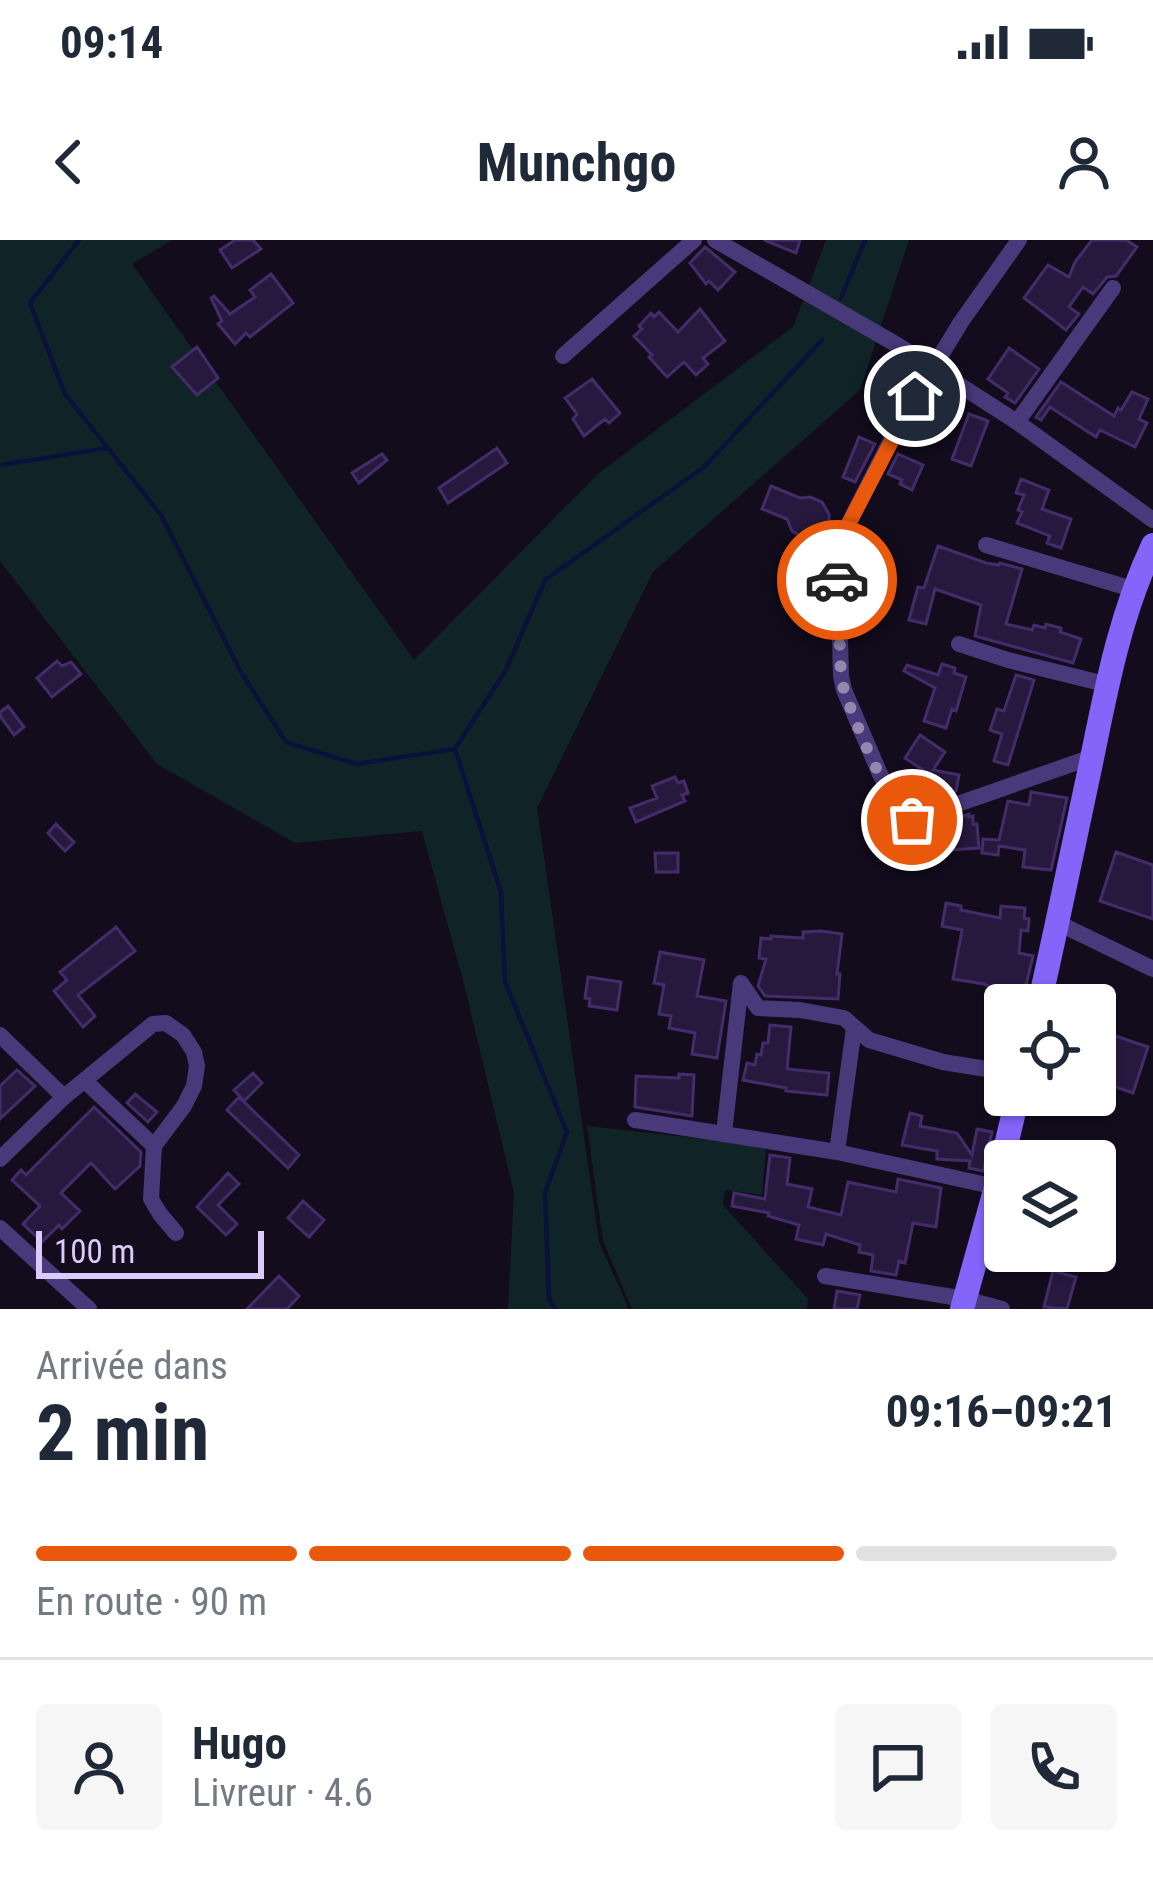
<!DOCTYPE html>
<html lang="fr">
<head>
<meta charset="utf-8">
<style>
  body { margin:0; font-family:"Roboto Condensed",sans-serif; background:#f6f6f7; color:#1f2937; height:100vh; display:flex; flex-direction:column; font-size:45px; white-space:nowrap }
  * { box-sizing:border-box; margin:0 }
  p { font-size:39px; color:#747a83 }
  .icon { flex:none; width:66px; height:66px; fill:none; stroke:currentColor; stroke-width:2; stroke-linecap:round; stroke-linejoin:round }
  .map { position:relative; height:1069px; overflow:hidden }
  .details { display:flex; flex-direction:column; background:#fff; flex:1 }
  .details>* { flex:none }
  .fabs { position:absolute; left:984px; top:744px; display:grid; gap:24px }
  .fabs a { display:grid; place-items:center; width:132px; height:132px; border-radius:12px; background:#fff; box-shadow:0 3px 9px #0004; font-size:60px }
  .scale { position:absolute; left:36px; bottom:30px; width:228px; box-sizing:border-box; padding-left:12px; border:6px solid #dacbfd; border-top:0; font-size:33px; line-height:42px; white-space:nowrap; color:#dacbfd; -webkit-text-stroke:9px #120c1d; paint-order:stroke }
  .pin { position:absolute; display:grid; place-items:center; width:102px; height:102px; color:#fff; margin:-51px; border:6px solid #fff; border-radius:50%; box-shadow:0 3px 12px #0007 }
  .courier { position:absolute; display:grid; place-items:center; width:120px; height:120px; margin:-60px; border:9px solid #ea580c; border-radius:50%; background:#fff; color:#222; box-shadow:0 3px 15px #0007 }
  .summary em { font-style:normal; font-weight:700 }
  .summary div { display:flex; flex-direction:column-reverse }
  .summary { display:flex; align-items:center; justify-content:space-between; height:204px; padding:0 36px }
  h1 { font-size:78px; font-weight:700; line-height:90px }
  .bar { display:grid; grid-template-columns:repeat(4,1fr); gap:18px 12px; align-content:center; height:144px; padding:0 36px }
  .bar i { height:15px; border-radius:9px; background:#e0e1e3 }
  .bar .current { background:#ea580c }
  .bar p { grid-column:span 4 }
  .line { display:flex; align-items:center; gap:30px; padding:0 36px; border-top:3px solid #e0e1e3 }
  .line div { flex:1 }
  .round { display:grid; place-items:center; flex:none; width:126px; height:126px; border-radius:12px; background:#f6f6f7 }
  .status { display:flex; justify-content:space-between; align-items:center; height:84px; padding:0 60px; background:#fff; direction:ltr }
  .status svg { height:33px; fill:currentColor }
  header { display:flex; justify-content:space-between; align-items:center; height:156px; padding:0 36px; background:#fff; font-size:54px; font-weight:700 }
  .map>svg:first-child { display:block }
  .green { fill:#102427 }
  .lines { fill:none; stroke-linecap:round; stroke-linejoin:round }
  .stream { stroke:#0a1239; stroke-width:4.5 }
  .building { fill:#27193e; stroke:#432c69; stroke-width:3 }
  .street { stroke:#48397b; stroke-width:16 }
  .secondary { stroke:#8465fa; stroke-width:24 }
  .done { stroke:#9488af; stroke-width:12; stroke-dasharray:0 21.6 }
  .route { stroke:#ea580c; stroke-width:15 }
</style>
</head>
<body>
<div class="status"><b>09:14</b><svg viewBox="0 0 49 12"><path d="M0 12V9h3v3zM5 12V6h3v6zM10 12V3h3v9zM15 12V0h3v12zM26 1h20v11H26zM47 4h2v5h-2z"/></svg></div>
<header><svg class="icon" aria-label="back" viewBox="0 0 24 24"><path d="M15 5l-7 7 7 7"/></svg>Munchgo<svg class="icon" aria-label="person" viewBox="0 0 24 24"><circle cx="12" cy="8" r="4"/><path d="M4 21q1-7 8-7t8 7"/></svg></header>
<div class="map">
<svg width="1153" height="1069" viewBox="0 0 1153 1069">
  <rect width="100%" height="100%" fill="#120c1d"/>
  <path class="green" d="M0,0H172L132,24L414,420L599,233L793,87L826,0H909L860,150L653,332L537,568L599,1002L629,1069H508L514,953L465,748L422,591L295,603L157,524L0,321Z
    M587,886L766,906L762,955L725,950L723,965L808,1059L807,1069H632L603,1001Z"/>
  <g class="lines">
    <path class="stream" d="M79,0L30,63L65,154L161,275L241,432L286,502L356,524L455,509L501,652L505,742L567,892L545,953L549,1058L555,1069
      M841,58L865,0
      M0,225L107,208
      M456,507L506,430L545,340L704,227L822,100"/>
  </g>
  <path class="building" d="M235,0H253L261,9L232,28L220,10Z
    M764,0H800L796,13Z
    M1092,0H1126L1137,7L1116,36L1107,37L1093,54L1083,47L1069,67L1079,74L1066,90L1024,58L1048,25L1069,37L1075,22Z
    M705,7L735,32L718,50L709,41L706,44L690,23Z
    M271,34L293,63L250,97L246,93L235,104L218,84L222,81L211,58L214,56L230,74L255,57L250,50Z
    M700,69L725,101L703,118L708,124L696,135L684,122L667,137L649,117L652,115L634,96L642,89L639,86L651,73L654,77L659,72L678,92Z
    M197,107L218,138L197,155L172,127Z
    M1009,108L1039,129L1015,163L1005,157L1008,153L988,139Z
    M592,139L620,173L609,183L605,179L584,196L573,179L577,174L565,158Z
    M1061,142L1114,176L1118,168L1121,170L1132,152L1148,159L1139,179L1147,183L1135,207L1100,190L1096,197L1050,167L1041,180L1036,177Z
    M969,174L988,181L971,226L952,219Z
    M859,197L875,204L855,242L843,237Z
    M497,208L507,223L448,263L439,248Z
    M382,214L387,220L359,243L352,233Z
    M898,214L923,225L912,250L900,244L902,240L888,234Z
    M1021,239L1049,250L1042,269L1071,279L1061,308L1047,303L1050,296L1017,283L1022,272L1018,270L1024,255L1016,253Z
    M771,246L800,258L810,257L822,262L829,274V281L823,293L810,299L803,298L792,291L787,279L762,269Z
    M938,306L986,323L999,325L1000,323L1022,329L1006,384L1032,390L1034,385L1045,388L1046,384L1061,388L1060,392L1081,399L1073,423L975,396L981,365L935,349L926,384L909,380L918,347L924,348Z
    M868,346L883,351L882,354L889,357L882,376L878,375L875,384L852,377L853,350L866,354Z
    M57,421L62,426L71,422L81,434L52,457L37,438Z
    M942,424L955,428L954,433L966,437L956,471L952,469L946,488L924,481L935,448L904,431L907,425L938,435Z
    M1016,435L1034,440L1008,525L994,521L1002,494L990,490L997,469L1004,471Z
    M8,466L24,487L14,495L0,476V472Z
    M920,495L945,512L933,530L959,535L956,551L919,564L917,557L947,546L905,518Z
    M675,537L678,543L684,541L688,553L682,555L685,561L636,582L630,568L657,558L652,546Z
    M1031,552L1067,558L1051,630L1023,627L1025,610L999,606L998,615L982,613L983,599L999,600L1008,561L1029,565Z
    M969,574V577L973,576V584H977L979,608L936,611L934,586Z
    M56,584L74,602L65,611L48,593Z
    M1116,612L1153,625V679L1100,661Z
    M655,613H678V632H656Z
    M946,663L961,666V670L1000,678L1001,666L1025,668L1024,678L1029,679L1028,691L1021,690L1019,713L1033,716L1023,758L990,752L991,747L984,744L953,739L962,690L942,686Z
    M116,687L135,711L78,755L95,776L83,787L54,751L67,740L60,732Z
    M821,691L842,694L837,734H840L838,759L765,756L758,746L766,719L759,718L761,698L771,699V696L803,698V692Z
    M660,712L704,720L697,756L726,761L717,818L692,814L695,793L669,788L671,776L659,774L664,745L654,743Z
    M588,737L621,742L617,770L589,766L590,759L585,758Z
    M770,785L791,787L787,829L829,833L827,855L786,851V848L743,840L747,823L755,825L757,814L761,815L763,803H768Z
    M1107,793L1148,807L1133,853L1095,840V804L1103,807Z
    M17,830L35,846L0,879V846Z
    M253,833L262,843L244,861L234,850Z
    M679,834L694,835L692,876L635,867L636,836L679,838Z
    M135,854L157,872L148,882L127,863Z
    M239,857L299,915L288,928L227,870Z
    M94,867L141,912L140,926L115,949L91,923L61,953L80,971L62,989L59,985L42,1002L23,984L40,966L12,940L21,930L26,935Z
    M910,873L922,876L920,886L957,893L972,915L977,889L992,892L983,931L969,928L970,921L937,919V911L902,905Z
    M770,915L790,918L787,944L812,949L808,967L841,975L848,942L896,952L898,939L941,948L936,987L913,983L905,1023L899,1021L896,1035L871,1031L873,1015L859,1012L860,1005L826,994L823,1005L796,999L799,985L768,976L769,973L732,966L734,953L765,959Z
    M228,933L239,944L218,965L237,984L226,995L197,967Z
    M303,961L324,980L309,997L288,978Z
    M1053,1031L1076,1037L1067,1069L1044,1067Z
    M279,1036L299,1056L287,1069H247Z
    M837,1051L860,1055L857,1069H834Z"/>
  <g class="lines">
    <path class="street" d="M715,0L899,106L1017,182L1153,280
      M1019,0L961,82L899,184L848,285L838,327L841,436L844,450L880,534L900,569L912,580L1092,517
      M563,116L694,0
      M1017,182L1113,48
      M986,305L1132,349
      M959,404L1008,420L1105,444
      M1058,683L1153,729
      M741,743L758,768L800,770L844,778L869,800L943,822L1005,832
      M0,795L64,857
      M85,841L154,906
      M635,880L837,912L996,947
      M724,893L741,743
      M837,912L854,788
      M0,919L64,857L153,784L166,783L183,795L194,812L197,826L194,846L184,866L154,906L151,959L160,974L176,993
      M0,988L89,1069
      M825,1036L965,1059L1002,1069"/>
    <path class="secondary" d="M1039,765C1057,686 1073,607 1090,528C1106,450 1119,377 1153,305
      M962,1069L996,947L1018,855"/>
  </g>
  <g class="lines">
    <path class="done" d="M837,340L841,436L844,450C855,482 886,562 912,580"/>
    <path class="route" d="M837,340L838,327L848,285L915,156"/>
  </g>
</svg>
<div class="fabs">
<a><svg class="icon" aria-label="locate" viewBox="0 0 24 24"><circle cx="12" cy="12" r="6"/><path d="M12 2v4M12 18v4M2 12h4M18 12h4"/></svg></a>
<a><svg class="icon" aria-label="layers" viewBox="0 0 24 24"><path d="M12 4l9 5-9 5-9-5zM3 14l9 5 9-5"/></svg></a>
</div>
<div class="scale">100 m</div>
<div class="pin" style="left:912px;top:580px;background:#ea580c"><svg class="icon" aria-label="bag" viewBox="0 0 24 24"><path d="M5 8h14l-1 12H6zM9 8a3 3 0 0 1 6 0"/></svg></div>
<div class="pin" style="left:915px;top:156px;background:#1f2937"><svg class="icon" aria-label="home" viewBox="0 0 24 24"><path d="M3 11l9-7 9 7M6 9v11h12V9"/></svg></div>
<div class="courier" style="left:837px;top:340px"><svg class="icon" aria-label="car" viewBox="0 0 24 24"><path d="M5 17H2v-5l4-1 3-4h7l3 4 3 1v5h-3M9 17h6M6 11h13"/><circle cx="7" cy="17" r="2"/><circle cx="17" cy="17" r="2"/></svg></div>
</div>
<section class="details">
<div class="summary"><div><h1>2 min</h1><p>Arrivée dans</p></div><em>09:16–09:21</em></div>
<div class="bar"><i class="current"></i><i class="current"></i><i class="current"></i><i></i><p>En route · 90 m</p></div>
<div class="line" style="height:216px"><a class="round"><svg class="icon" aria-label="person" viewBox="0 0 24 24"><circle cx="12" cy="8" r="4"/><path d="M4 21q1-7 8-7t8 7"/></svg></a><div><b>Hugo</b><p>Livreur · 4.6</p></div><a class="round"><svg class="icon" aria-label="chat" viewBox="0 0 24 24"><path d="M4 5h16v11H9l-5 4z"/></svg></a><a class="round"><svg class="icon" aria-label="phone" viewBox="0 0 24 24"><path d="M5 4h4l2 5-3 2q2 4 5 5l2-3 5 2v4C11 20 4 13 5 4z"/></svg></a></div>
</section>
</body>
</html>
